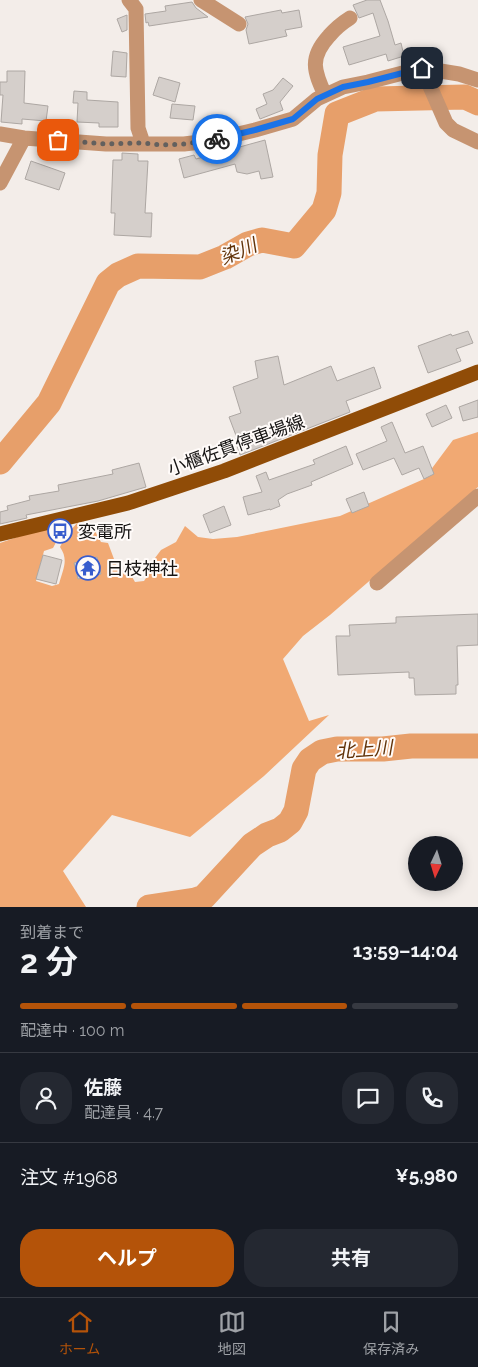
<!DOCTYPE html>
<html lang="ja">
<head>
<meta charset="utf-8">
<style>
  body { margin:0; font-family:Raleway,"Noto Sans JP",sans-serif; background:#242831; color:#f1f3f6; height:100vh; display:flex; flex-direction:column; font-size:19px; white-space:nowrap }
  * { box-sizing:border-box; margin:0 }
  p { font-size:16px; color:#9ea1a6 }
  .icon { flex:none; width:28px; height:28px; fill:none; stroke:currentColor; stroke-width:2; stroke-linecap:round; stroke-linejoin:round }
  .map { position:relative; height:907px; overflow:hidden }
  .details { display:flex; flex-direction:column; background:#171b24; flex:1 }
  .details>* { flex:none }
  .needle { width:32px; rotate:184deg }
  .fabs { position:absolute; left:408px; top:836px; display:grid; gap:10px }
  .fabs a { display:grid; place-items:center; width:55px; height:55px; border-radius:50%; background:#171b24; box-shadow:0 2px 12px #0003; font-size:25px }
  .pin { position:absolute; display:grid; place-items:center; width:42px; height:42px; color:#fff; margin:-21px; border-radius:10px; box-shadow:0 2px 8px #0006 }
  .courier { position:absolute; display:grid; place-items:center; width:50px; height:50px; margin:-25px; border:4px solid #1a73e8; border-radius:50%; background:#fff; color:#222; box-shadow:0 1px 6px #0007 }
  .overview em { font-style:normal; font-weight:700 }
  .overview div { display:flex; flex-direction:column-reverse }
  .overview { display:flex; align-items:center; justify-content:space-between; height:85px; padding:0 20px }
  h1 { font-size:32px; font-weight:700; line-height:38px }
  .bar { display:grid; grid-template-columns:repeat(4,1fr); gap:8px 5px; align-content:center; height:60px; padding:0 20px }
  .bar i { height:6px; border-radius:4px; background:#363941 }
  .bar .active { background:#b45309 }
  .bar p { grid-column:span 4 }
  .line { display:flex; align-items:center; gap:12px; padding:0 20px; border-top:1px solid #363941 }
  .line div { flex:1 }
  .round { display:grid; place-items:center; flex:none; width:52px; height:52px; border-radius:20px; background:#242831 }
  .action { display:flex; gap:10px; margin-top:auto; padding:10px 20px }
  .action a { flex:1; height:58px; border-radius:20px; background:#b45309; color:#fff; font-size:20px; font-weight:700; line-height:58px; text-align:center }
  .action a+a { background:#242831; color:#f1f3f6 }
  .tabs { display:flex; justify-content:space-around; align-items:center; height:70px; border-top:1px solid #363941; background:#171b24; font-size:14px; color:#9ea1a6 }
  .tabs a { display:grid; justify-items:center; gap:2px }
  .tabs .active { color:#b45309 }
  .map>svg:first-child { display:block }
  .forest { fill:#f1a973 }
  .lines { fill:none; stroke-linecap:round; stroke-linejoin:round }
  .river { stroke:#e79f6a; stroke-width:25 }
  .building { fill:#d5cfcb; stroke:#ada7a3 }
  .minor { stroke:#c69471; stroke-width:15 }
  .major { stroke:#904c07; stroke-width:15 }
  .done { stroke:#63605e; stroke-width:5; stroke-dasharray:0 9 }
  .route { stroke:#1a73e8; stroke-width:6 }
  .labels { text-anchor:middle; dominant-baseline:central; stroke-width:4; stroke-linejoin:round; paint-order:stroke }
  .street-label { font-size:18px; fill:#161413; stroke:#fffbf9 }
  .poi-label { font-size:18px; fill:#161413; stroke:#fffbf9; text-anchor:start }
  .water-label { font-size:19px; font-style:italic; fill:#623309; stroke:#fffbf9 }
</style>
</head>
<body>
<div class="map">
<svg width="478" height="907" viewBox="0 0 478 907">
  <rect width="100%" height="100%" fill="#f3ede9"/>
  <path class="forest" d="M478,432V487L330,615L303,636L283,659L309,721L329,715L264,776L190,837L112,815L63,871L86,907H0V543L32,532L57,527L61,533L53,548L44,551L36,581L52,586L59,584C63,569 69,560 60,547L65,537L77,523H88L96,526V533L101,542L108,543L117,567L131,575L135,582L144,581L148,575L155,558L161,550L176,542L185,526L198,537L213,539L237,537L340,516L424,479L453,440Z"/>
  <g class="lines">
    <path class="river" d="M0,462L49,403L108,283L118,275L138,266L200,267L225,257L248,244L262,240L294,246L324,210L329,193L330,155L337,114L375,99L465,97L478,103
      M149,907L195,900L204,897L252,845L267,835L280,830L290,822L296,811L304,769L310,760L322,752L337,749H383L411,746H478"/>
  </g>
  <path class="building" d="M367,0H380L388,21L395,45L401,43L404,56L388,61L386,54L349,65L343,47L380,36L373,13L359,18L353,5Z
    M192,2L196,8L208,17L149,26L148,22L146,23L145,14L166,11L165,6Z
    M281,10L282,13L299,10L302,27L285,30L287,36L249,44L246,30L248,24L245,17Z
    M127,15V30L122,32L117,19Z
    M113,51L127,53L126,77L111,76Z
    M7,71H25L24,103L48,106L46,121L22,119V124L1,122L3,95H0V82H7Z
    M159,77L180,83L175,102L153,95Z
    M283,78L293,86L280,102L283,110L260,119L256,109L267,104L263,94L273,90Z
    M74,91L87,92V100L118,102V127H99V123L77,122L78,103H73Z
    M172,104L195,106L193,120L170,118Z
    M265,140L273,177L261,179L259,171L247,174L237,172L235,164L184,178L179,159L194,155L196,159Z
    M122,153L138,154V161H148L145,213H152L151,237L114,235L115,213H111L113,160H122Z
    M31,161L65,173L59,190L25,179Z
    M468,331L473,343L456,349L461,361L428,373L418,346L451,334L452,336Z
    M278,356L284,385L331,366L337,381L374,367L381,388L346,401L350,412L240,455L235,439L237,438L229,417L241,413L233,387L258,378L255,361Z
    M478,400V417L463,421L459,407Z
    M446,405L452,418L432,427L426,414Z
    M392,422L405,453L423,446L434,474L424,479L419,468L402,475L394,458L363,470L356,454L387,441L381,427Z
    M346,446L353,464L311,482L312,485L287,494L278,500L280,506L270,510V509L248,515L243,497L262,492L256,476L266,472L269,480L315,464L313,460Z
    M139,463L146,487L98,501L26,515L27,518L0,524V512L8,510L7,506L30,500L29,496L59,491L58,485L113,474L112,470Z
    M364,492L369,506L352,513L346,499Z
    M224,506L231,525L210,533L203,515Z
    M43,555L62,560L56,584L36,579Z
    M97,557L101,574L78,579L74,563Z
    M478,614V645L457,646L458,685H456V694L415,695L414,678H409V672L338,675L336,636H350L349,625L396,623V617Z"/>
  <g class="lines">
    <path class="minor" d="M129,0L136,9L138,128L143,143
      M201,0L239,24
      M422,68L446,123L453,130L478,142
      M325,95C314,71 309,58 329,36C335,29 342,23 350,18
      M0,134L24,138L106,144H184L209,141L255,130L293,119L317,99L343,87L368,82L422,68L459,74L478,80
      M0,183L24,138
      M377,583L478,496"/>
    <path class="major" d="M0,534L128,503L224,471L478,372"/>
  </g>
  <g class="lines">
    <path class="done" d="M58,140L106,144L143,143L163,145L184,144L217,139"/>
    <path class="route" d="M217,139L255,130L293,119L317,99L343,87L368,82L422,68"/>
  </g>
  <defs>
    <g id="bus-ring" transform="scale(1.25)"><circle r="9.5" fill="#fffbf9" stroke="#385ccd" stroke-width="1.5"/><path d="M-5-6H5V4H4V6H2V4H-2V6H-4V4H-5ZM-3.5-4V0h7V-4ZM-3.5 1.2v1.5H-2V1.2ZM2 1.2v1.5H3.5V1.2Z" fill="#385ccd"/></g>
    <g id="temple-ring" transform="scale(1.25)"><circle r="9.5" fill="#fffbf9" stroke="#385ccd" stroke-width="1.5"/><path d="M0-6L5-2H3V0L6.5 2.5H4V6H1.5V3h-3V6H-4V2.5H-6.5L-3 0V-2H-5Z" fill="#385ccd"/></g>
  </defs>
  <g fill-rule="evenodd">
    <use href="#bus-ring" x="60" y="531"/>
    <use href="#temple-ring" x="88" y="568"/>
  </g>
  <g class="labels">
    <g class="street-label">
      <text transform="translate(236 445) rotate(-20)">小櫃佐貫停車場線</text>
    </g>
    <g class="poi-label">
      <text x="78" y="531">変電所</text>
      <text x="106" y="568">日枝神社</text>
    </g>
    <g class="water-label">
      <text transform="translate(238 251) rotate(-23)">染川</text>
      <text transform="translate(364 749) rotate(-4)">北上川</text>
    </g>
  </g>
</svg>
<div class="fabs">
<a><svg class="needle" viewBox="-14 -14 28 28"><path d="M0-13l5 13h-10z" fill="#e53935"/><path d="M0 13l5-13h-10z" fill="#9ea1a6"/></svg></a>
</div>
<div class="pin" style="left:58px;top:140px;background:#ea580c"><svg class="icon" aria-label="bag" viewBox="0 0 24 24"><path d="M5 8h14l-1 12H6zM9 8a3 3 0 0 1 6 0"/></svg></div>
<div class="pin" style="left:422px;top:68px;background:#1f2937"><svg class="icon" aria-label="home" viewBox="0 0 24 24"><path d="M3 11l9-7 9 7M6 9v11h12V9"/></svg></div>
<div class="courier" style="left:217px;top:139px"><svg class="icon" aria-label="bike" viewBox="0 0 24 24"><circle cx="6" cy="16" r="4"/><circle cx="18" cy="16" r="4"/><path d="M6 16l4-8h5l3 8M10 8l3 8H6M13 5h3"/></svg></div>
</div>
<section class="details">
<div class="overview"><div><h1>2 分</h1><p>到着まで</p></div><em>13:59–14:04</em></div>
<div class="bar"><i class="active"></i><i class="active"></i><i class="active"></i><i></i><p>配達中 · 100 m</p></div>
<div class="line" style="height:90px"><a class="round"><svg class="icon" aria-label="person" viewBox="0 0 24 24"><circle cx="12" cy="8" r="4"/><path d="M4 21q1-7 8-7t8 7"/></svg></a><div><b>佐藤</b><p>配達員 · 4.7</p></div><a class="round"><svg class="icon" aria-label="chat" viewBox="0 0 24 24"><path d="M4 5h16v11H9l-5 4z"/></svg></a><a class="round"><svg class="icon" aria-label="phone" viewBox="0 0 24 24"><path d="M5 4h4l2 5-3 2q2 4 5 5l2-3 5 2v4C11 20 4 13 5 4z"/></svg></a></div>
<div class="line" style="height:65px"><div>注文 #1968</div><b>¥5,980</b></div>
<div class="action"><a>ヘルプ</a><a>共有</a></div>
</section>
<nav class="tabs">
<a class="active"><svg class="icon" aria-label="home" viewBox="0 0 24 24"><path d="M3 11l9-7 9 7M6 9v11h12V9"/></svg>ホーム</a>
<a><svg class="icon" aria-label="map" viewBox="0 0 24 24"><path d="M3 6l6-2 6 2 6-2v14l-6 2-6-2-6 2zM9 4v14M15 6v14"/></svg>地図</a>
<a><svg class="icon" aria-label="saved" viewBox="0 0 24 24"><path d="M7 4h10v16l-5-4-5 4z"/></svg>保存済み</a>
</nav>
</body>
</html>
